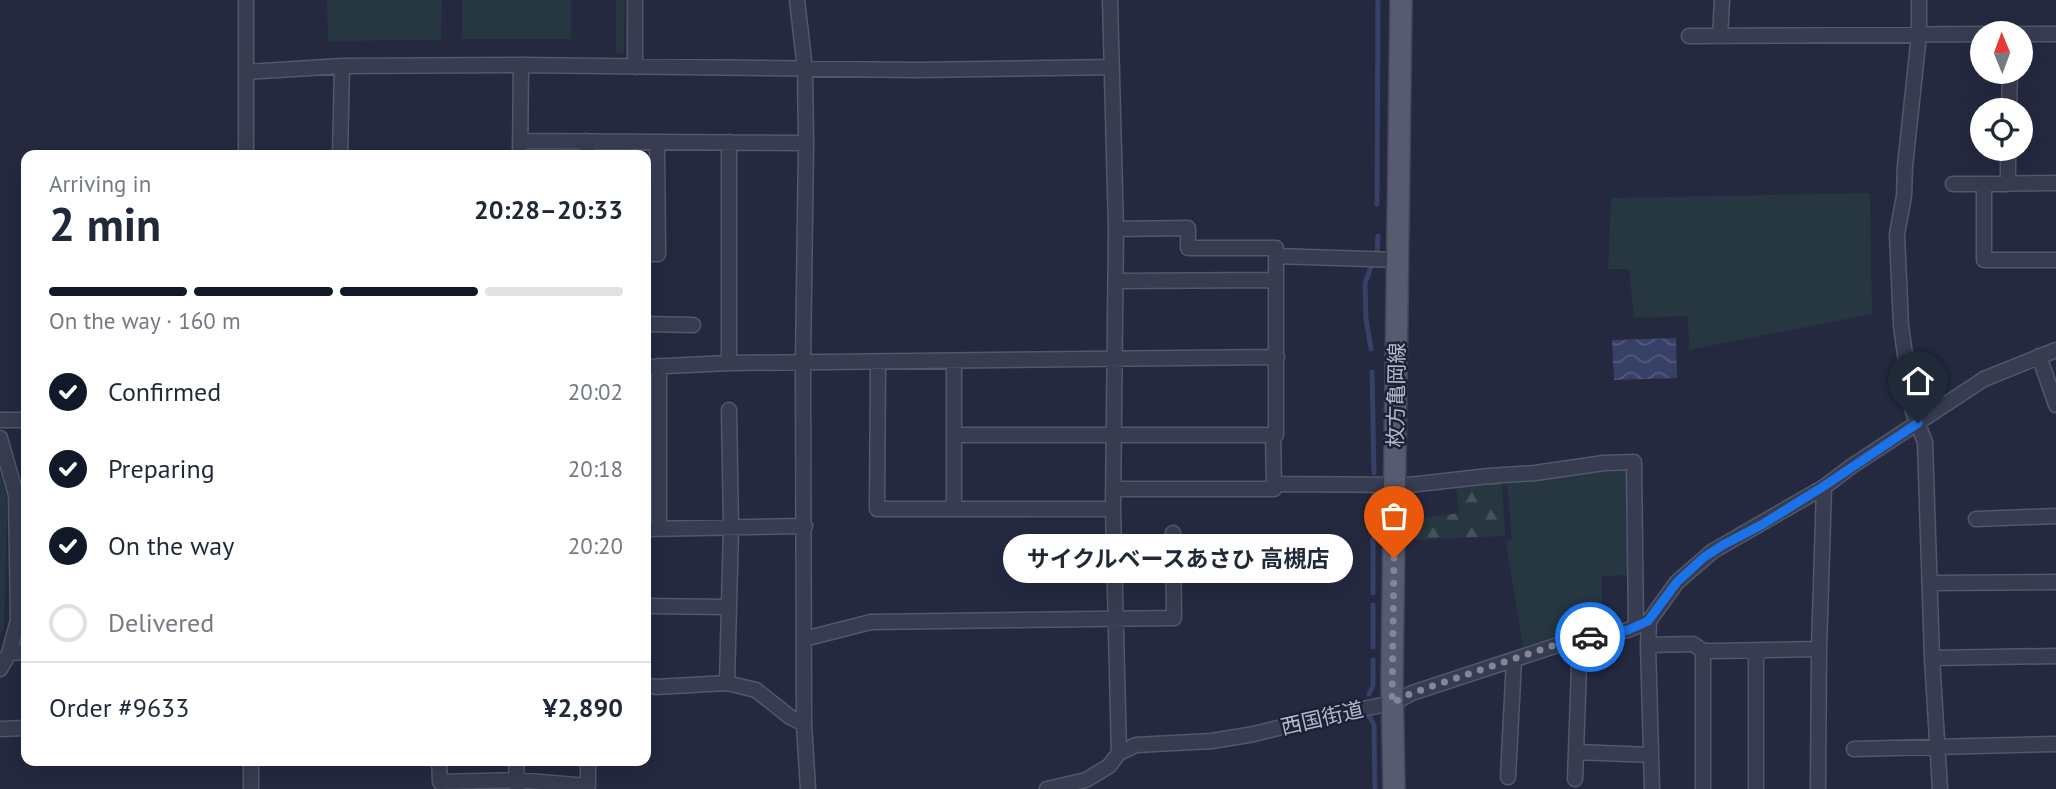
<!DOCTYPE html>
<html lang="en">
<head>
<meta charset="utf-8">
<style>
  body { margin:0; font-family:"PT Sans","Noto Sans JP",sans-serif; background:#f2f2f3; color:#1f2937; height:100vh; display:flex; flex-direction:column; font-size:26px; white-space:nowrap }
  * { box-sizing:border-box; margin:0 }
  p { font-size:23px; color:#747a83 }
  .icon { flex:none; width:38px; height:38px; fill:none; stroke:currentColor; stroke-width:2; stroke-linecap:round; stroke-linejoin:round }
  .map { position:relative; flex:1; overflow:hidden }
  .drawer { position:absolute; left:21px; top:150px; width:630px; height:616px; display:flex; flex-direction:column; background:#fff; border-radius:14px; box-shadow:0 7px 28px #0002 }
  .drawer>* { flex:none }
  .needle { width:46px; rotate:359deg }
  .buttons { position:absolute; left:1970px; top:21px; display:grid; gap:14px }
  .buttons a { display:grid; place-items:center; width:63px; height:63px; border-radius:50%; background:#fff; box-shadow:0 7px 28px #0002; font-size:35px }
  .pin { position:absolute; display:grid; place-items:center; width:60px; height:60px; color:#fff; margin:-72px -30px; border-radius:50% 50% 50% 0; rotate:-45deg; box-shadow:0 0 7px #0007 }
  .pin .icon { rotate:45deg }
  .courier { position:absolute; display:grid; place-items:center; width:70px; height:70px; margin:-35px; border:5px solid #1a73e8; border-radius:50%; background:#fff; color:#222; box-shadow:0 2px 9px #0007 }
  .bubble { position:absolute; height:49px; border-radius:24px; background:#fff; box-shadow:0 7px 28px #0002; font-size:23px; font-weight:700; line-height:49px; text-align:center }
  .headline em { font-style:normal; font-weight:700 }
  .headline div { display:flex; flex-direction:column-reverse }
  .headline { display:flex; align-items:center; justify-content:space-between; height:119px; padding:0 28px }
  h1 { font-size:46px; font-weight:700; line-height:52px }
  .bar { display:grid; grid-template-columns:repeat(4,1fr); gap:10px 7px; align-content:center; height:84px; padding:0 28px }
  .bar i { height:9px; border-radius:5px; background:#e0e1e3 }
  .bar .on { background:#111827 }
  .bar p { grid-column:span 4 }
  .line { display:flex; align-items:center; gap:18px; padding:0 28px; border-top:2px solid #e0e1e3 }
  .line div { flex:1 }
  ol { padding:0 28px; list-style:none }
  li { display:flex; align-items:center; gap:21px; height:77px }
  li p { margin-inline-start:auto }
  li .icon { padding:7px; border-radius:50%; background:#111827; color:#fff; stroke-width:4 }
  li:last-child { color:#747a83 }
  li i { width:38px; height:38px; border:4px solid #e0e1e3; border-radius:50% }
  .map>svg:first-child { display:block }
  .green { fill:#263741 }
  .forest { fill:url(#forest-firs) }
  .water { fill:url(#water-waves) }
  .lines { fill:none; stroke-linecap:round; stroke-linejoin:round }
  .stream { stroke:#374067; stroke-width:5 }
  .minor-casing { stroke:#53576a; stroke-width:17 }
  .primary-casing { stroke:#414559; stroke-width:24 }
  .minor { stroke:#383c50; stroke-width:14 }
  .primary { stroke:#565b70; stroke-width:21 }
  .done { stroke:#82869a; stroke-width:7; stroke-dasharray:0 12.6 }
  .route { stroke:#1a73e8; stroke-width:9 }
  .labels { text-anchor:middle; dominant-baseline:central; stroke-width:5; stroke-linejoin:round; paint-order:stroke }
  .street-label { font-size:21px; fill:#b4b8ca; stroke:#1d2135 }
</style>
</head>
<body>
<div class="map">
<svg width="2056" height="789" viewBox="0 0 2056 789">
  <defs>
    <pattern id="forest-firs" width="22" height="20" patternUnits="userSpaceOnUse" patternTransform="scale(1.75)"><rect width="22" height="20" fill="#263741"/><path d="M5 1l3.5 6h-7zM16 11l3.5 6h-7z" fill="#43525b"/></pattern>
    <pattern id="water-waves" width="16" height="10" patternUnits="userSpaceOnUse" patternTransform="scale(1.75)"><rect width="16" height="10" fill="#374067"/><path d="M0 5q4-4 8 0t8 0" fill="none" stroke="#525a7b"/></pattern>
  </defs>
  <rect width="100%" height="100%" fill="#242940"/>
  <path class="green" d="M327,0H442L441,40L328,41Z
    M462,0H571V39H462Z
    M616,0H625L624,54L616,53Z
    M1870,193L1872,314L1689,350L1688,316L1634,318L1629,269H1608L1611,198Z
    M1629,467L1631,575L1602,576V623L1523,647L1506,542L1512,539L1507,482C1548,478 1588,469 1629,467Z
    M0,473L6,494L7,512L4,627L0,636Z"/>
  <path class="forest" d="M1502,482L1505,536L1416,540L1414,519L1459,513L1456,485Z"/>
  <path class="water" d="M1676,338L1677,378L1614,380L1612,340Z"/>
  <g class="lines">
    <path class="stream" d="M1377,204L1378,0
      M1377,253L1378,236
      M1371,349L1366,319L1365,283L1371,267
      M1372,372L1374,473
      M1373,497L1374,493
      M1373,509V526
      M1373,593V539
      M1373,605V647
      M1369,694L1373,686V660
      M1369,716L1374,725L1375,789"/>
    <g class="minor-casing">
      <path id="minor" d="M635,0V67
        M797,0L805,69L806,143L803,363L804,724L808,789
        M1110,0L1116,229L1113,509L1119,753
        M1919,0V35L1905,166L1904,196L1897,234L1901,326L1913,412L1925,442L1932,658L1940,789
        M2021,34H2056
        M1689,36L1983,34
        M1720,36L1722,0
        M246,72L342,66L521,65L916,70L1112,67
        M2009,110L2010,72
        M521,141L806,143
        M586,141L587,156
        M729,142V363
        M246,156V0
        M340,156L342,66
        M520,156L521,65
        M1953,184L2056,183
        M1984,184V260H2056
        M2008,184V149
        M1116,229L1188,228V248H1276V256
        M646,254H658L657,142
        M1116,281L1276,280
        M646,324L693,325
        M2039,356L2056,405
        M878,362L877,509H1113
        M659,366V529
        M646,367L729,363L1277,357
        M0,420H26
        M1273,434L1274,484
        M954,435H1276V256L1398,260
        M0,438L16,495L18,620L9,653
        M1113,489H1274V484L1409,485L1489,476L1535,473L1604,463L1634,462L1636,626
        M954,508V362
        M1976,519L2056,516
        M646,529L805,526
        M1930,583L2056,582
        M646,606L727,607
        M1649,621L1648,645L1652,789
        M804,639L871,622L1174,618L1173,533
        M1648,645L1693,644L1703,651H1714L1819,649
        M1932,658L2056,656
        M0,669L9,653L26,652
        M727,683L731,528L729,410
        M646,685L656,687L727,683L756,690L790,717L804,724
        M0,729L26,728
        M1854,749L2056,744
        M1576,752L1651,755
        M251,761V789
        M439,761L440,782L516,780L588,786V761
        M516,761L517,788
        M1508,777L1514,660
        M1575,779L1580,639
        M1047,789L1086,780L1109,766L1119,753L1136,745L1212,741L1254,734L1326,716L1393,703L1412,693L1564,643L1628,630L1649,621L1677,582L1713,551L1824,487L1852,466L1984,379L2056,350
        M1703,789V651
        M1756,789V650
        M1818,789L1819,649L1824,487"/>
    </g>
    <g class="primary-casing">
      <path id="primary" d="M1394,789L1392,681L1401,0"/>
    </g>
    <use href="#minor" class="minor"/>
    <use href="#primary" class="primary"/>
  </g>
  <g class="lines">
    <path class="done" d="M1394,558L1392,703L1412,693L1564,642L1590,637"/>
    <path class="route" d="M1590,637L1628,630L1648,621L1677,582L1703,558L1723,545L1763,524L1824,486L1918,423"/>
  </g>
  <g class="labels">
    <g class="street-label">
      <text transform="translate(1396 395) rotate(-89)">枚方亀岡線</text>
      <text transform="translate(1322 718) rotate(-13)">西国街道</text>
    </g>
  </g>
</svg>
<div class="buttons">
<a><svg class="needle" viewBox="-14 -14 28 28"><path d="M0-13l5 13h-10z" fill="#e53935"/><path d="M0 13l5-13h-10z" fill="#747a83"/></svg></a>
<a><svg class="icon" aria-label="locate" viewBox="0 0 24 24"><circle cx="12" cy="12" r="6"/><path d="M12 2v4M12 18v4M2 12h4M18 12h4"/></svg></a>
</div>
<div class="pin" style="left:1394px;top:558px;background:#ea580c"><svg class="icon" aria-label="bag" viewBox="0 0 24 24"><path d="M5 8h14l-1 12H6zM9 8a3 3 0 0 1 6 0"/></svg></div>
<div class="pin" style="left:1918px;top:423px;background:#1f2937"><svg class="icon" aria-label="home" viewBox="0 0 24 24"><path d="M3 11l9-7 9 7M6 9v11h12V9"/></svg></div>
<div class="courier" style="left:1590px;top:637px"><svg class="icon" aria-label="car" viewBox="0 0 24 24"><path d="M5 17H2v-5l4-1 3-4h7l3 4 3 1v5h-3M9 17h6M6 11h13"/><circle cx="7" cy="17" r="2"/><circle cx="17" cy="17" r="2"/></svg></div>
<div class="bubble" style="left:1003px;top:534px;width:350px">サイクルベースあさひ 高槻店</div>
<section class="drawer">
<div class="headline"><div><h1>2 min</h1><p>Arriving in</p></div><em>20:28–20:33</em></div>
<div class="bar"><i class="on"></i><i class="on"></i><i class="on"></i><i></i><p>On the way · 160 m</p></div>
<ol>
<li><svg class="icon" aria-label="check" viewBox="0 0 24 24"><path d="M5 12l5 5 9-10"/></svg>Confirmed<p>20:02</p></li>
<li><svg class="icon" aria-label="check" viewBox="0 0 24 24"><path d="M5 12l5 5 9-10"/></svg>Preparing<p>20:18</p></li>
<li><svg class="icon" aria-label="check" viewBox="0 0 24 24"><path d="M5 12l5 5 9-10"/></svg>On the way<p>20:20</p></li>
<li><i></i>Delivered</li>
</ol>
<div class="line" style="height:91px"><div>Order #9633</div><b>¥2,890</b></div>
</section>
</div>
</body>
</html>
